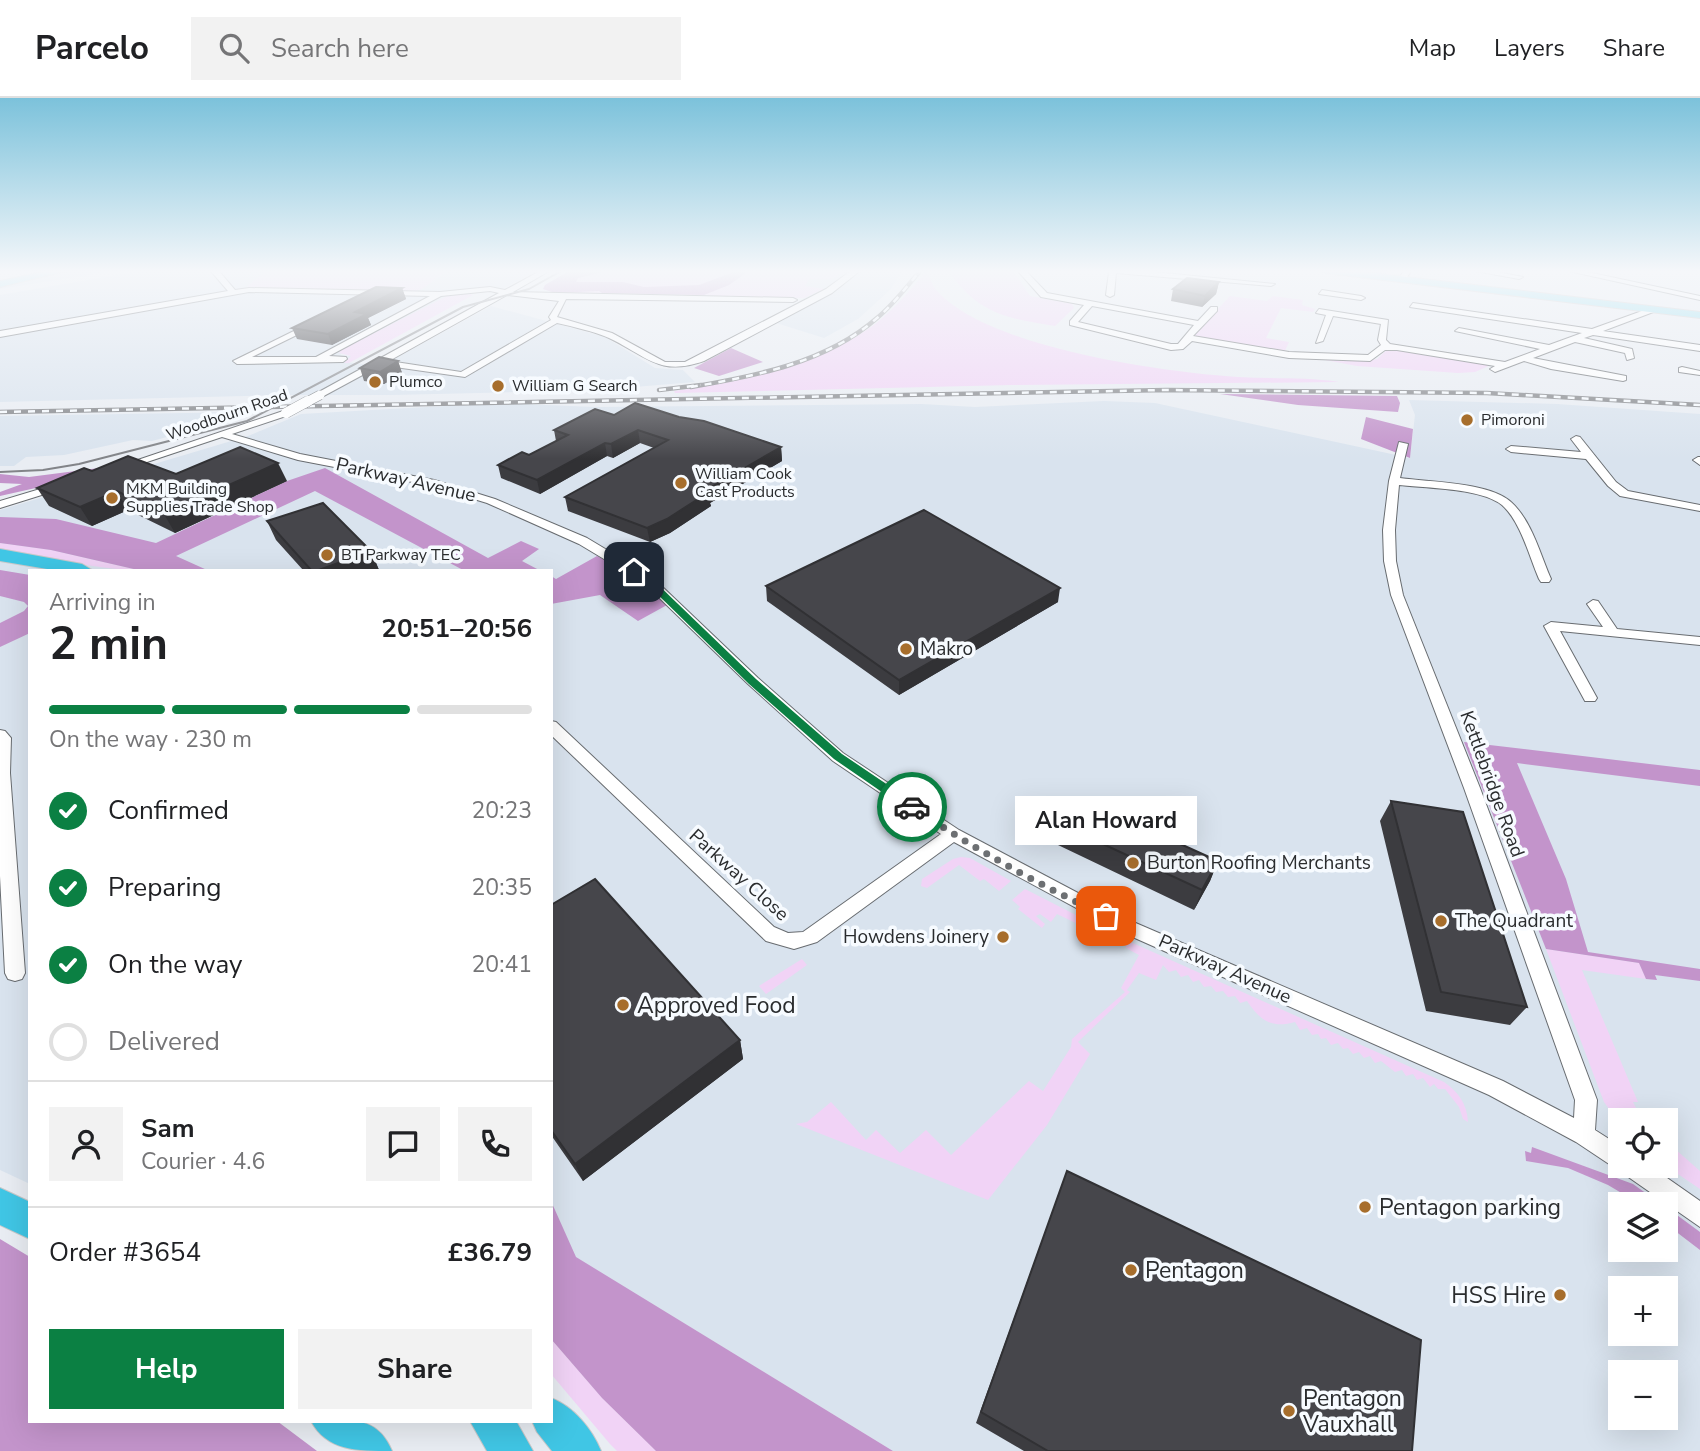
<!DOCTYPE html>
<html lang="en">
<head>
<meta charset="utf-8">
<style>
  body { margin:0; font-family:"Nunito Sans",sans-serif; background:#f2f2f2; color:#202124; height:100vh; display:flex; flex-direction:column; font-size:26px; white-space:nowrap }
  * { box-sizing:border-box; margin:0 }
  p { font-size:23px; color:#757577 }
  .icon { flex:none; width:38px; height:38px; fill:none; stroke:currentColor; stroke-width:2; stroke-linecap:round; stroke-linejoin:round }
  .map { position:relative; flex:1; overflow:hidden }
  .side { position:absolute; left:28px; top:471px; width:525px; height:854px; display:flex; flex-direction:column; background:#fff; border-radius:0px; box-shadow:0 7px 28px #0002 }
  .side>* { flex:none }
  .controls { position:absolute; left:1608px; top:1010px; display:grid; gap:14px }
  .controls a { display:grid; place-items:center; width:70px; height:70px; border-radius:0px; background:#fff; box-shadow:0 7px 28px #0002; font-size:35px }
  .pin { position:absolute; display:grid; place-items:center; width:60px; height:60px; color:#fff; margin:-30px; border-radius:14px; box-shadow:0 4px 10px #0006 }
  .courier { position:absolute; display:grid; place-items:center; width:70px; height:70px; margin:-35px; border:5px solid #0b8043; border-radius:50%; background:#fff; color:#222; box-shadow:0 2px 9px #0007 }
  .bubble { position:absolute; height:49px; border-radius:0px; background:#fff; box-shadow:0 7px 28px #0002; font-size:23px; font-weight:700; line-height:49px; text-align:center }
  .overview em { font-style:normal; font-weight:700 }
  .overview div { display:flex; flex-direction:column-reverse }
  .overview { display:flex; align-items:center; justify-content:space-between; height:119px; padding:0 21px }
  h1 { font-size:46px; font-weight:700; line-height:52px }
  .bar { display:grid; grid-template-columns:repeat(4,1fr); gap:10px 7px; align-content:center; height:84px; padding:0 21px }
  .bar i { height:9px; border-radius:5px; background:#e0e0e0 }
  .bar .current { background:#0b8043 }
  .bar p { grid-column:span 4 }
  .line { display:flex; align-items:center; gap:18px; padding:0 21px; border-top:2px solid #e0e0e0 }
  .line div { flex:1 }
  .round { display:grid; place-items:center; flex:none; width:74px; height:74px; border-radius:0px; background:#f2f2f2 }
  ol { padding:0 21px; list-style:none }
  li { display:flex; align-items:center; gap:21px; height:77px }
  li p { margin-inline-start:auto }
  li .icon { padding:7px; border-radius:50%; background:#0b8043; color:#fff; stroke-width:4 }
  li:last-child { color:#757577 }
  li i { width:38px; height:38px; border:4px solid #e0e0e0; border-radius:50% }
  .primary-button { display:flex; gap:14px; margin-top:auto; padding:14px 21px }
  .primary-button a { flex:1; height:80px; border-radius:0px; background:#0b8043; color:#fff; font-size:28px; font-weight:700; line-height:80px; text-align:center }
  .primary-button a+a { background:#f2f2f2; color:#202124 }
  header { display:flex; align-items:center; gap:42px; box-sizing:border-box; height:98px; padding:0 35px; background:#fff; border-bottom:2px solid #e0e0e0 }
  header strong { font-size:33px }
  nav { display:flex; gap:38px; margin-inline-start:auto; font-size:24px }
  .search { width:490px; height:63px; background:#f2f2f2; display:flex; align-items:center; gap:18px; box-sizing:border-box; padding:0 24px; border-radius:0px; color:#757577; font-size:26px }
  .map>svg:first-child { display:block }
  .built { fill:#d9e3ee; fill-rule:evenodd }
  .green { fill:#f1d3f6 }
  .forest { fill:#c394cb }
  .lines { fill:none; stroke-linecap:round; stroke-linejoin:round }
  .minor-casing { stroke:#686c70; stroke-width:2 }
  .major-casing { stroke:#c8c8c9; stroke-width:2 }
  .highway-casing { stroke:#c8c8c9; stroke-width:2 }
  .minor { fill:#fff; fill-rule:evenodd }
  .major { fill:#8cddef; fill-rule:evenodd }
  .highway { fill:#40c6e5; fill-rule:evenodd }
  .tram { stroke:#828488; stroke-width:2 }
  .rail-casing { stroke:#828488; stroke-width:4.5 }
  .rail { stroke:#f7fbff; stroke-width:2.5; stroke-dasharray:7; stroke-linecap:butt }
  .minor-bridge-far1-casing { stroke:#686c70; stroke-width:10; stroke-linecap:butt }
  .minor-bridge-casing { stroke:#686c70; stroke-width:11; stroke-linecap:butt }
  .minor-bridge-far1 { stroke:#fff; stroke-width:9 }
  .minor-bridge { stroke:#fff; stroke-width:10 }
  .wall { fill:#3c3c40 }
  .shaded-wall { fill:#313134 }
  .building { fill:#46464b; stroke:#313134; stroke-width:2 }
  .route { fill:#0b8043 }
  .done { stroke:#6d7073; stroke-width:7; stroke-dasharray:0 12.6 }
  .poi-dot { fill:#a76e2c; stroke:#f7fbff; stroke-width:2.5 }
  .labels { text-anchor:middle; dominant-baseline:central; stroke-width:7; stroke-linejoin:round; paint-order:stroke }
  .far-poi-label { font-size:16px; fill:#2a2c2e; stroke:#f7fbff; text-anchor:start }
  .far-street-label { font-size:16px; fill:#2a2c2e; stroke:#f7fbff }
  .street-label { font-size:19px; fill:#2a2c2e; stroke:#f7fbff }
  .poi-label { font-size:19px; fill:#2a2c2e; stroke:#f7fbff; text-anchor:start }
  .near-poi-label { font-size:23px; fill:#2a2c2e; stroke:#f7fbff; text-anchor:start }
</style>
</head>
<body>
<header>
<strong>Parcelo</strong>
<div class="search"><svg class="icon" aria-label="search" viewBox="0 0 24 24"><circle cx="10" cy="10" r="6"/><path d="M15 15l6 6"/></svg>Search here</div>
<nav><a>Map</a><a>Layers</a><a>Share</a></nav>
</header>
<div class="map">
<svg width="1700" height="1353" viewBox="0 0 1700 1353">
  <rect width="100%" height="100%" fill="#e9edf3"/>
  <path class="built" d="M67,172H119L0,191V187Z
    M147,172H266L247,189L422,191L448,172H538L504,190L447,198L340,257L352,258L345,264L381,268L491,208L605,239L655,270L683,272L695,284L598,292L393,297H285L0,304V197Z
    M848,172H903L890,192L858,221L824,240L770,223L804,200L823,192L804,188L809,181H831Z
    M1409,302L1557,306L1700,316V1353H893L575,1159L551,1103V472H30V1086L0,1072V412L248,338L301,316L498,305L595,309L922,306L975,309L1104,303L1155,305L1410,360L1415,317ZM1620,1022H1666V1068H1620ZM1620,1106H1666V1152H1620ZM1620,1190H1666V1236H1620ZM1620,1274H1666V1320H1620Z
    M250,314L223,324L152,343L133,342L64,357L26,359L14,368H0V318Z"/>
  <path class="green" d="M266,172H448L422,191L415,193L246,190Z
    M571,172H848L831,181H809L805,188L824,191L804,200L555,195L543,191L545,187Z
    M927,172C930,178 931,187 938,194C990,250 1163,274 1238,279C1272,281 1306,279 1339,284L1011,287L675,295L674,293C738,284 807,270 862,235C888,219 908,195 927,172Z
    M948,172H1013L1030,198L1072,206L1074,210L1055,228C1006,220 978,216 948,172Z
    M469,195L473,197L349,265H344L351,258L339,255L341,252L447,198Z
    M1230,198L1267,203L1273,198L1303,202L1302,207L1315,211L1313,214L1281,210L1266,240L1289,244L1284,255L1195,239L1194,237Z
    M1388,251L1493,266L1475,274L1458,275L1357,268L1325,262L1365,263L1377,261Z
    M0,445L51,452L138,472C92,472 46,457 0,451Z
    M961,759L970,760L1011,783L999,793L984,781L980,783L959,767L927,790L921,788L922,781L953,761Z
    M1025,791L1113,836L1112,837L1107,840L1057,816L1051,824L1040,816L1036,818L1045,826L1042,830L1018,811L1020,809L1012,802Z
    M1126,842L1444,984C1458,994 1467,1005 1468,1024L1463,1021L1459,1009L1445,991H1438L1434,986L1430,989L1423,980L1417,982L1413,976L1406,978L1402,972L1395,974L1381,963L1375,965L1370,958L1364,960L1359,954L1353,956L1348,950L1343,951L1338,945L1331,947L1326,940L1321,941L1318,936L1312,937L1307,930L1300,932L1295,924C1271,931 1260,922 1247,903L1240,905L1235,898L1228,899L1223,893L1216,894L1211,888L1204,889L1199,882L1193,884L1188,877L1181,879L1176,872L1169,874L1163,867L1156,882L1139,875L1127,892L1130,894L1078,944L1090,956L1047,1027L988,1102L796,1026L807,1024L831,1004L866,1042L876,1032L900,1055L926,1032L951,1057L1029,983L1043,993L1071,949L1072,941L1125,894L1121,890L1139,857L1126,850Z
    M1546,851L1639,865L1646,881L1582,872L1638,1004H1633L1642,1022H1620V1026L1604,1004Z
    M802,861L807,867L766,896L759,888Z
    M1666,1043L1700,1073V1091L1666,1068Z
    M551,1241L602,1300L656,1353H617L610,1346L551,1276Z"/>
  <path class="forest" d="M571,172H611L578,180L576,184H623L644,189L699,187L739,172L746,175L729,187L704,197L602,195L599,193L555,195L543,191L545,187Z
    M731,250L763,264L719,278L694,270Z
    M1220,296L1397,298L1400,305L1398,314L1298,307Z
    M1366,319L1413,331L1410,360L1361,341Z
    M99,370L49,387L0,398V394L22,386L0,385V376L29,379Z
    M325,370L488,460L521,443L539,451L522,463L539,472H463L315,393L176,458L207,472H138L51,452L0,445V419L56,421L156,445L287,383Z
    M597,458L633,477L667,507L638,523L600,497L551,506V478L556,481Z
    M0,472L30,477V535L0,549V525L24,513L28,508L24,504L0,498Z
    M1464,644L1700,672V688L1517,665L1566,781L1588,854L1700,871V883L1655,877L1657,882L1646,881L1639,865L1546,851Z
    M1532,1049L1633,1086L1661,1106H1640L1608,1087L1568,1070L1526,1063L1525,1053L1531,1055Z
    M551,1103L576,1159L893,1353H656L602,1300L551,1241Z
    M1666,1109L1700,1134V1152L1666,1126Z
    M0,1141L30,1159V1323H277L317,1353H0Z"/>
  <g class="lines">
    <g class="minor-casing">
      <path id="minor" d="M210,172H218L235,192L249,190L440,194L490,189L505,192L542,172H551L513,194L793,200L797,202L793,204L566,201L557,219L612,235L665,264H685L826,191L852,172H861L832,195L704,263C659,279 647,258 609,240C593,233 574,229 557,225L465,279L381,267L320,300L315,297L317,295L499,195L490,193L441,198L329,258L346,259L347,261L343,264L237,266L233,263L312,224L316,226L315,228L252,259H316L430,198L249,194L0,239V233L228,193ZM507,197L559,203L549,219L551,222L461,274L389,263Z
        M1017,172H1025L1047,195L1198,223L1211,209H1217V213L1193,238L1289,254L1368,257L1381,247L1378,242L1381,226L1333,218L1323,243L1316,245L1326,217L1316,215L1319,211L1388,222L1386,242L1390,246L1505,264L1540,251L1455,233L1459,230L1549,247L1582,235L1410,209L1413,205L1592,231L1653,209L1656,213L1603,233L1700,247V253L1593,237L1584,240L1632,251L1634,260L1627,262L1625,255L1575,244L1533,260L1626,278V282L1623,283L1551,271L1524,263L1495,274L1490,271L1495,268L1397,252H1385L1370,263L1289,260L1192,243L1183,251L1171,252L1070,227V223L1084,207L1041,199ZM1092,208L1194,227L1178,246H1171L1078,224Z
        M1106,172H1134L1275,186L1271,188L1116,175L1114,197L1110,199L1106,197L1109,174Z
        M1404,172H1412L1404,183H1398Z
        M1470,172H1487L1523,179L1519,181Z
        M1564,172H1578L1700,198V202Z
        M1322,192L1361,198L1365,200L1361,202L1319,196Z
        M1682,269L1700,273V277L1679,274V270Z
        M286,312L291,315L289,317L232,336L300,356L434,382L495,401L587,440L652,479L758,580L843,655L959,732L1131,823L1503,983L1574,1020L1575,1002L1464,690L1391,497L1384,463L1383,432L1389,383L1399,344L1408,346L1400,380C1428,384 1490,384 1511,404C1532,423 1540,456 1551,481L1549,484H1541L1539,481C1529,458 1521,424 1502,407C1481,390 1425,390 1399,387L1395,432L1396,463L1403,497L1480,690L1597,1002L1595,1032L1620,1048V1068H1650L1700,1103V1129L1624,1076L1622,1070L1612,1068L1576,1044L1489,997L1119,833L954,744L817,844L794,851L766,843L551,637V623L556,624L774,829L788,835L803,834L941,736L833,663L748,586L644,485L579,446L487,405L428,387L298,362L222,339L126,371L117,369Z
        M1576,338L1580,339L1616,384L1628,393L1700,407V413L1620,398L1608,388L1586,361L1511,354L1506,351L1511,348L1581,354L1571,341Z
        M1698,359H1700V367L1693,362Z
        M60,385L64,386V390L0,410V403Z
        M1593,502L1598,503L1617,531L1700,539V547L1560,533L1597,600L1595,603H1585L1544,528L1551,524L1603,529L1587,506Z
        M0,632L5,633L11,640L10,675L25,875L22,881L15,883L8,881L5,875L0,778Z"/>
    </g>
    <g class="major-casing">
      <path id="major" d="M52,172H70L0,189V183Z
        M1320,172H1349L1700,214V220L1325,175Z"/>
    </g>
    <g class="highway-casing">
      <path id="highway" d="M0,451L82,466L92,472H53L0,463Z
        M0,1090L30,1104V1141L0,1127Z
        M551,1300C574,1309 592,1331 601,1353H552L537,1334L532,1323H551Z
        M311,1323C347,1323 376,1315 392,1353C357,1353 327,1353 311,1323Z
        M470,1323H516L533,1353H487Z"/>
    </g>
    <use href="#minor" class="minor"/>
    <use href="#major" class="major"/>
    <use href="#highway" class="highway"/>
    <path class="tram" d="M0,374L43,372L79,366L247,323L463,209L529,191L563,172"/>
    <g class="rail-casing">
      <path id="rail" d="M691,289C755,278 826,265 877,220C894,206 907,188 921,172
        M659,292L701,287
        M0,314L1167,292L1487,295L1700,307"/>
    </g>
    <use href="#rail" class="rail"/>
    <g class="minor-bridge-far1-casing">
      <path id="minor-bridge-far1" d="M305,305L320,297"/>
    </g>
    <g class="minor-bridge-casing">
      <path id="minor-bridge" d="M286,315L308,303"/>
    </g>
    <use href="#minor-bridge-far1" class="minor-bridge-far1"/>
    <use href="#minor-bridge" class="minor-bridge"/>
  </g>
  <path class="wall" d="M1219,184L1216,196L1202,209L1171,203L1173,191Z
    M402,190L406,201L368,220L371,227L332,247L297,241L292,230Z
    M398,263L402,275L384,286L364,283L360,270Z
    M614,317L781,349L782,363L710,405L711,408L670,435L650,444L568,413L565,399L654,350L640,345L613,360L607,358L540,396L501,380L498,367L529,357L556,343L554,332Z
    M92,373L176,376L287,383L175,435L128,412L92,428L49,408L37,390Z
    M267,423L371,453L379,472H303L276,442Z
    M766,488L1058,504L899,597L767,503Z
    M1391,703L1527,909L1510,927L1426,913L1380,723Z
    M1062,727L1218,763L1210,783L1194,812L1058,747Z
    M551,807L740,942L743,961L583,1083L551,1037Z
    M1061,1090L1412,1353H1024L976,1325Z"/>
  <path class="shaded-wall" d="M1219,184L1216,196L1202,209L1205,198Z
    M402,190L406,201L368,220L371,227L332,247L328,236L355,214Z
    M398,263L402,275L384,286L380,274Z
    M638,332L640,345L613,360L611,346Z
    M605,345L607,358L540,396L537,382Z
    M781,349L782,363L710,405L711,408L670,435L650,444L647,430L705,393Z
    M278,365L287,383L175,435L164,416Z
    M117,393L128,412L92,428L80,409Z
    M371,453L379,472H319Z
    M1060,490L1058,504L899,597V582Z
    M1218,763L1210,783L1194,812L1202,792Z
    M740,942L743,961L583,1083L575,1066Z"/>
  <path class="building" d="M1187,180L1219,184L1205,198L1173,191Z
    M376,189L402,190L355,214L367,216L328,236L292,230Z
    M379,259L398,263L380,274L360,270Z
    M635,305L679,319L704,323L781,349L705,393L709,394L667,421L647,430L565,399L668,342L638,332L611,346L605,345L537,382L498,367L522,354L529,357L568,337L554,332L595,311L614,317Z
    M240,349L278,365L164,416L117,393L80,409L37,390L84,370L92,373L128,358L176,376Z
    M323,405L371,453L319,472H311L267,423Z
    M924,412L1060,490L899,582L766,488Z
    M1081,701L1218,763L1202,792L1062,727Z
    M1391,703L1463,714L1527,909L1441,894Z
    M595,781L740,942L575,1066L551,1032V807Z
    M1067,1073L1421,1242L1412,1353H1048L981,1314Z"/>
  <linearGradient id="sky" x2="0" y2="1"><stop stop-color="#7cc2db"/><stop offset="0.48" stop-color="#f5f7fa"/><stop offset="1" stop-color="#f5f7fa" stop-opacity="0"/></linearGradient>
  <rect width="1700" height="361" fill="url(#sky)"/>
  <path class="route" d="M631,472H638L651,480L756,581L842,656L916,706V712H908L834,661L749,586L645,484L631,476Z"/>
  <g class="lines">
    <path class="done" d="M912,709C973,750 1039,787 1106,818"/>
  </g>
  <g class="poi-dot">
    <circle cx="375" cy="284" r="7"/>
    <circle cx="498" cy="288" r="7"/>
    <circle cx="1467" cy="322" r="7"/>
    <circle cx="681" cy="385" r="7"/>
    <circle cx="112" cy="400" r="7"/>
    <circle cx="327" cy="457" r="7"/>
    <circle cx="906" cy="551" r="7"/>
    <circle cx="1133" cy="765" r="7"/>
    <circle cx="1441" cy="823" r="7"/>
    <circle cx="1003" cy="839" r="7"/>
    <circle cx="623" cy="907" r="7"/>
    <circle cx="1365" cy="1109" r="7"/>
    <circle cx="1131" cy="1172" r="7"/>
    <circle cx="1560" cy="1197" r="7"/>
    <circle cx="1289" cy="1313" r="7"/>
  </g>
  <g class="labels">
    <g class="far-poi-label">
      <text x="389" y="284">Plumco</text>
      <text x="512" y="288">William G Search</text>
      <text x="1481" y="322">Pimoroni</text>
      <text x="695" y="376">William Cook<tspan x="695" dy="18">Cast Products</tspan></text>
      <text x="126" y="391">MKM Building<tspan x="126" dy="18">Supplies Trade Shop</tspan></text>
      <text x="341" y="457">BT Parkway TEC</text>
    </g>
    <g class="far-street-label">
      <text transform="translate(227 317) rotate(-19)">Woodbourn Road</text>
    </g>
    <g class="street-label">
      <text transform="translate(406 382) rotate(13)">Parkway Avenue</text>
      <text transform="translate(1492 686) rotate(70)">Kettlebridge Road</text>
      <text transform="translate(739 777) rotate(42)">Parkway Close</text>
      <text transform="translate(1225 871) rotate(24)">Parkway Avenue</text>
    </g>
    <g class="poi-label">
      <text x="920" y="551">Makro</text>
      <text x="1147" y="765">Burton Roofing Merchants</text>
      <text x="1455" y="823">The Quadrant</text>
      <text x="989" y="839" text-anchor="end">Howdens Joinery</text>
    </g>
    <g class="near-poi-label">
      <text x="637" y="907">Approved Food</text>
      <text x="1379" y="1109">Pentagon parking</text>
      <text x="1145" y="1172">Pentagon</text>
      <text x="1546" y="1197" text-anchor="end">HSS Hire</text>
      <text x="1303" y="1300">Pentagon<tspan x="1303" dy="26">Vauxhall</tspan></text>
    </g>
  </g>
</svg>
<div class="controls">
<a><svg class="icon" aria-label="locate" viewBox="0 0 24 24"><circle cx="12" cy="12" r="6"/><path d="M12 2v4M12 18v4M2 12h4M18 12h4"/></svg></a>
<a><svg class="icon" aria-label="layers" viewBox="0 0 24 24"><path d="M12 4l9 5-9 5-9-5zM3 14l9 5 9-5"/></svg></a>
<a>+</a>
<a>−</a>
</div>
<div class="pin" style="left:1106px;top:818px;background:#ea580c"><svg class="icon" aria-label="bag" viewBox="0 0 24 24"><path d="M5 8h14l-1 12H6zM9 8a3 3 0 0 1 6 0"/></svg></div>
<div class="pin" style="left:634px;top:474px;background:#1f2937"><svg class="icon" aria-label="home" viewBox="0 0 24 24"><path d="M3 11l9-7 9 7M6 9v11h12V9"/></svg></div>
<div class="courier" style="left:912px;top:709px"><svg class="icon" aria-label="car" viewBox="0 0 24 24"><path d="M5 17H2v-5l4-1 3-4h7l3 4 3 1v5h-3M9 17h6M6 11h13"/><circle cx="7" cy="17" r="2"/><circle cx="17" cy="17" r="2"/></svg></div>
<div class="bubble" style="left:1015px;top:698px;width:182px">Alan Howard</div>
<section class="side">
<div class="overview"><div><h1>2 min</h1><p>Arriving in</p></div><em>20:51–20:56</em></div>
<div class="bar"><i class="current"></i><i class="current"></i><i class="current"></i><i></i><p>On the way · 230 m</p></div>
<ol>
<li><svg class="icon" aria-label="check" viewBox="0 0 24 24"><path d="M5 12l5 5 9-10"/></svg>Confirmed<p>20:23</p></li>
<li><svg class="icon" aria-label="check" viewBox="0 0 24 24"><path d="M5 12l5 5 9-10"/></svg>Preparing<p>20:35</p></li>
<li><svg class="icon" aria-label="check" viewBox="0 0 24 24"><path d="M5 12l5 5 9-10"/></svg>On the way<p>20:41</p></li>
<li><i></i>Delivered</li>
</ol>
<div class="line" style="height:126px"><a class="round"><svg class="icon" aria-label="person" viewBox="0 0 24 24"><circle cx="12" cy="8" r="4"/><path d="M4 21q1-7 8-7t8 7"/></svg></a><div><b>Sam</b><p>Courier · 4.6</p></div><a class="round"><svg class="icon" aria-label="chat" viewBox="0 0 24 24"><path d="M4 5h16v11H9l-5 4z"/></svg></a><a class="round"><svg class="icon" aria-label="phone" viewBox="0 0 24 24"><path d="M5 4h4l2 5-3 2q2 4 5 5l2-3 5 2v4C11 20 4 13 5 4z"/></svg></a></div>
<div class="line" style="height:91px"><div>Order #3654</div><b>£36.79</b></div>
<div class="primary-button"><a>Help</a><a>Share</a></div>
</section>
</div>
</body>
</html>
